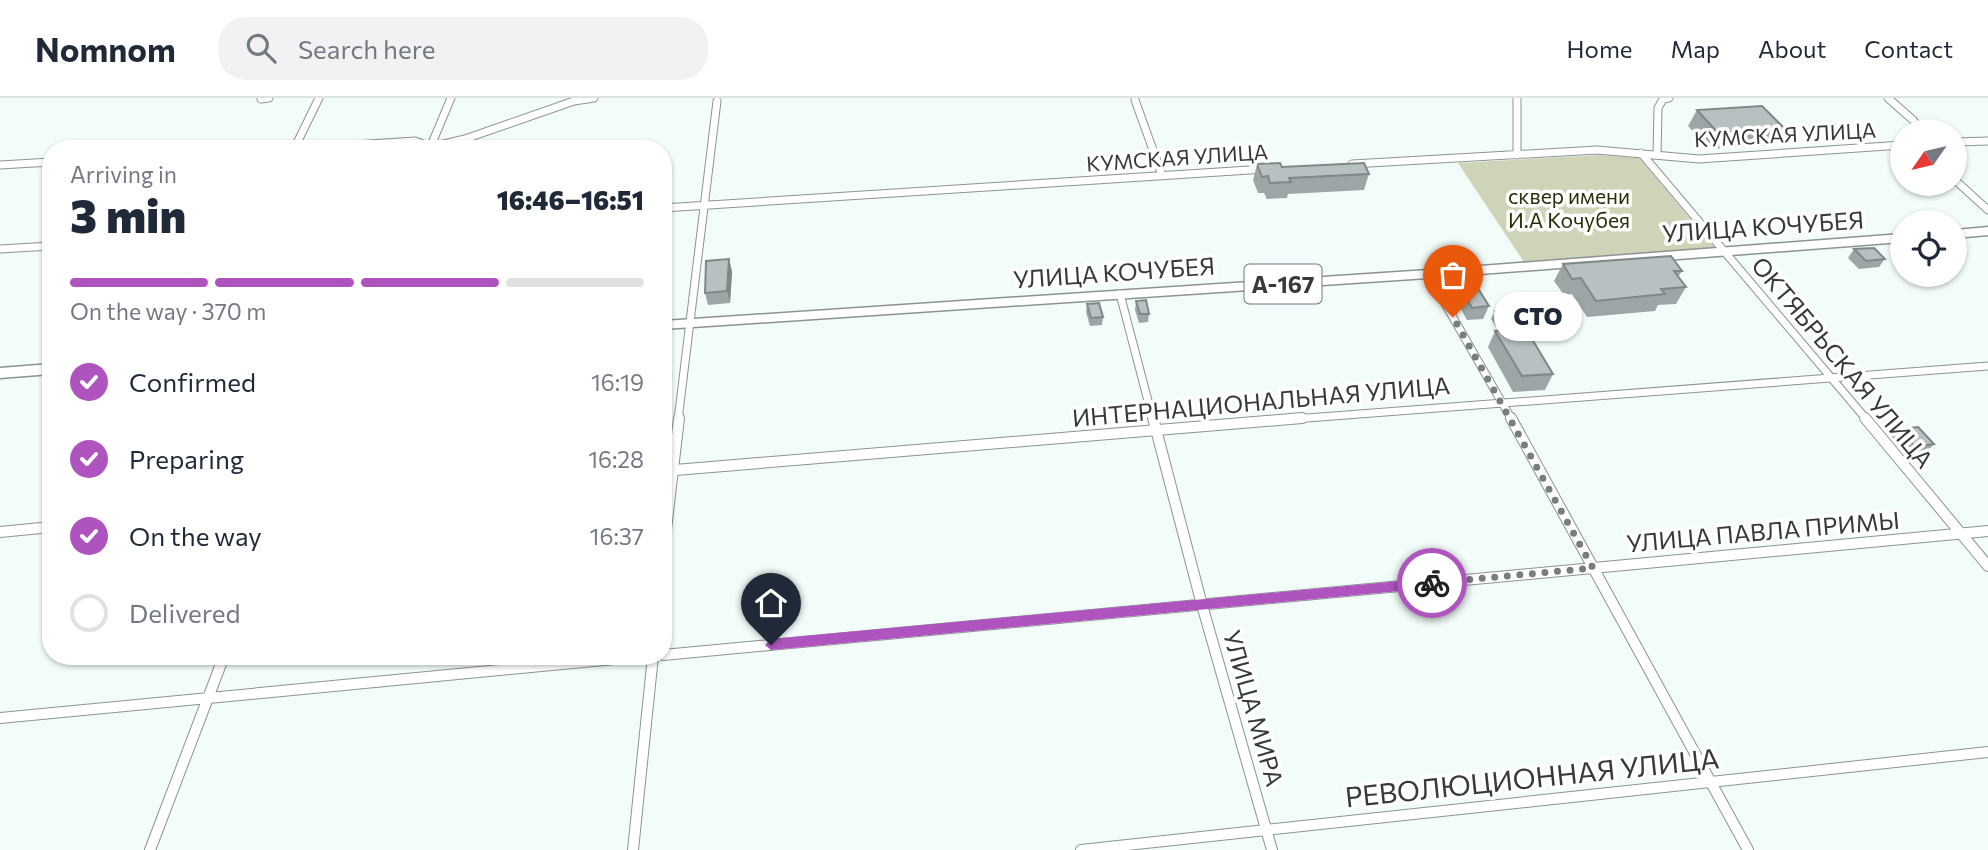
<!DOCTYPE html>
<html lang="en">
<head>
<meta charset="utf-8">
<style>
  body { margin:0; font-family:Commissioner,sans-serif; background:#f2f2f3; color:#1f2937; height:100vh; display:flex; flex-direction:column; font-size:26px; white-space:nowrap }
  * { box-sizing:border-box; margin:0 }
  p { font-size:23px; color:#747a83 }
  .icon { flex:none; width:38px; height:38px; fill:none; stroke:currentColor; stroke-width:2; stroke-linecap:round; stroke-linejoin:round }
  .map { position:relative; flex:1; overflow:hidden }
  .sheet { position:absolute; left:42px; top:42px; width:630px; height:525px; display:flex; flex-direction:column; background:#fff; border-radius:28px; box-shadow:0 2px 5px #0004 }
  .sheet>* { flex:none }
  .needle { width:46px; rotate:236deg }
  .buttons { position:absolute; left:1890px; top:21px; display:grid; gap:14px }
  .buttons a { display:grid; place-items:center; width:77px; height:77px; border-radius:50%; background:#fff; box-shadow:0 2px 5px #0004; font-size:35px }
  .pin { position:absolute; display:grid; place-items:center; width:60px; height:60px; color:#fff; margin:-72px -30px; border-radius:50% 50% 50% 0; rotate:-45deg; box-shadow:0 0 7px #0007 }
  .pin .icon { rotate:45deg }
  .courier { position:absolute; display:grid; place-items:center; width:70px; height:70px; margin:-35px; border:5px solid #af54bf; border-radius:50%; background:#fff; color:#222; box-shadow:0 2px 9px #0007 }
  .bubble { position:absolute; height:49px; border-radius:24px; background:#fff; box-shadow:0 2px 5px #0004; font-size:23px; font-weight:800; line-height:49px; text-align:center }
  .overview em { font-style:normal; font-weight:800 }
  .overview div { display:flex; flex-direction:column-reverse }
  .overview { display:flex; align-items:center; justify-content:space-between; height:119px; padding:0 28px }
  h1 { font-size:46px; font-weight:800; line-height:52px }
  .bar { display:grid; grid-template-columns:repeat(4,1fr); gap:10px 7px; align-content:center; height:84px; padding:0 28px }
  .bar i { height:9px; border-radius:5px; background:#e0e1e3 }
  .bar .active { background:#af54bf }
  .bar p { grid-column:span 4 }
  ol { padding:0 28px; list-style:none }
  li { display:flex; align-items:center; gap:21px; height:77px }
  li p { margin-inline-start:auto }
  li .icon { padding:7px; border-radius:50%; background:#af54bf; color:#fff; stroke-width:4 }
  li:last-child { color:#747a83 }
  li i { width:38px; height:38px; border:4px solid #e0e1e3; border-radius:50% }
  header { display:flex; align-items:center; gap:42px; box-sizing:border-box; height:98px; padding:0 35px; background:#fff; border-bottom:2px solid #e0e1e3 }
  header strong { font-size:33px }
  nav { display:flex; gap:38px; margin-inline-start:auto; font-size:24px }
  .search { width:490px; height:63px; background:#f2f2f3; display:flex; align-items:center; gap:18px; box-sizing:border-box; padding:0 24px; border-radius:28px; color:#747a83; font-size:26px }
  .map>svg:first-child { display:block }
  .green { fill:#cdd4b7 }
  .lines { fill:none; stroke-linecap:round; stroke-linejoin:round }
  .street-far1-casing { stroke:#8c9492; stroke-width:9 }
  .street-casing { stroke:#8c9492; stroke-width:12 }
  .primary-casing { stroke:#8c9492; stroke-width:3 }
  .street-far1 { stroke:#fff; stroke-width:7 }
  .street { stroke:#fff; stroke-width:10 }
  .primary { fill:#fff; fill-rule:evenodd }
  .wall { fill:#9da6a7 }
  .shaded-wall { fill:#808788 }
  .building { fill:#b7c1c2; stroke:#808788; stroke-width:2 }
  .route { fill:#af54bf }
  .done { stroke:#787e7c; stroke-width:7; stroke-dasharray:0 12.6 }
  .labels { text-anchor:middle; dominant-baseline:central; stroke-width:7; stroke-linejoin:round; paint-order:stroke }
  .far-street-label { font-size:21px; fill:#363a39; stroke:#fff }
  .far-park-label { font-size:21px; fill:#293007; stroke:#fff }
  .shield { fill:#fff; stroke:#727574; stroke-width:2 }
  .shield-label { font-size:23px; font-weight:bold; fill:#363a39 }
  .street-label { font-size:24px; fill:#363a39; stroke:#fff }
  .near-street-label { font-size:28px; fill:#363a39; stroke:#fff }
</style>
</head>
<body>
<header>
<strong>Nomnom</strong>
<div class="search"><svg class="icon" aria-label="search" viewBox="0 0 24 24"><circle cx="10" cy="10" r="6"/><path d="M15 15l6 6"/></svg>Search here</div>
<nav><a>Home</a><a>Map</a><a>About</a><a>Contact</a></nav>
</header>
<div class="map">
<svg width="1988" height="752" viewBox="0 0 1988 752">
  <rect width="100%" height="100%" fill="#f2fcf9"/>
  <path class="green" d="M1599,57L1639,60L1715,150L1524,164L1458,65Z"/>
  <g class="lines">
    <g class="street-far1-casing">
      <path id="street-far1" d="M1517,0V57
        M1888,0L1913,22L1921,33
        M261,1L269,0
        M1135,2L1162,77
        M1955,44L1988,43
        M430,50L451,0
        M294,51L415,43L431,49L465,41L574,3L594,0
        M294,51L319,0
        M1641,55L1867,322
        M1657,57L1658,10L1663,1L1669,0
        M1352,66L1597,52L1699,61L1902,47
        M0,67L51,64
        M1955,82L1988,112
        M663,110L1265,71
        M0,151L51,148
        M1428,176L1512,322
        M1120,196L1153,322
        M678,322L717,3
        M1281,322L1988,268"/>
    </g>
    <g class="street-casing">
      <path id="street" d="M1153,320L1202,507L1272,752
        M1511,320L1748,752
        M1865,320L1988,468
        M663,373L1302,320
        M0,434L51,429
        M663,457L679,320
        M663,557L1988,433
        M0,620L646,558
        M150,752L224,558
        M633,752L653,558
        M1081,752L1988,654"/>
    </g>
    <g class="primary-casing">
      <path id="primary" d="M1988,129V137L1955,140V132Z
        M1902,136V144L1428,180L663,231V223L1428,172Z
        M51,266V276L0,280V270Z"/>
    </g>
    <use href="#street-far1" class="street-far1"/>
    <use href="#street" class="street"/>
    <use href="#primary" class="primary"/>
  </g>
  <path class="wall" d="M1697,12L1785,31L1775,47L1709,51L1688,28Z
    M1257,66L1282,69L1369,76L1364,92L1288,96L1287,100L1267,101L1264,95H1258L1253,82Z
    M1854,151L1885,161L1879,169L1859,171L1848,160Z
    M729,161L732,174L730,205L708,207L705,195Z
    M1563,166L1682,173L1678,179L1686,189L1676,206L1658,207L1655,213L1587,219L1572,196L1564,197L1554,183Z
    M1454,177L1489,208L1483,221L1467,222L1449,190Z
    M1136,203L1149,216L1148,224L1139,225L1135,212Z
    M1087,206L1103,219L1102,227L1090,228L1086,214Z
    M1495,213L1521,219L1517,228L1496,229L1491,221Z
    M1495,233L1553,276L1545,292L1513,294L1488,249Z
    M1899,331L1934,346L1926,355L1907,357L1892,339Z"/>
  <path class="shaded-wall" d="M729,161L732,174L730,205L727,193Z"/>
  <path class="building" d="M1762,8L1785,31L1718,35L1697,12Z
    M1280,65L1282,69L1364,65L1369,76L1289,80L1291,84L1270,85L1268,78L1262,79L1257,66Z
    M1874,150L1885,161L1866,163L1854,151Z
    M1671,158L1682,173H1674L1686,189L1661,191L1665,196L1596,203L1581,180L1572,181L1563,166Z
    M729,161L727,193L705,195L706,163Z
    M1469,176L1489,208L1472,210L1454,177Z
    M1146,202L1149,216H1140L1136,203Z
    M1099,205L1103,219L1091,220L1087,206Z
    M1516,211L1521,219L1500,221L1495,213Z
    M1526,231L1553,276L1522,278L1495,233Z
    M1918,329L1934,346L1915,349L1899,331Z"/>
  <path class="route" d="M1432,480L1439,485L1432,490L771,552L765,547L771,541Z"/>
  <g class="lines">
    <path class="done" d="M1432,485L1593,470L1453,219"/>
  </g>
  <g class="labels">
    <g class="far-street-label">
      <text transform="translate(1785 36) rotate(-3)">КУМСКАЯ УЛИЦА</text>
      <text transform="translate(1177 59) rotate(-4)">КУМСКАЯ УЛИЦА</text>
    </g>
    <g class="far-park-label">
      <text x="1569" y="97">сквер имени<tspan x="1569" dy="24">И.А Кочубея</tspan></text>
    </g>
    <rect class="shield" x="1244.5" y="166.5" width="77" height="39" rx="5"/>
    <g class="shield-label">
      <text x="1283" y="186">А-167</text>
    </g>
    <g class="street-label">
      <text transform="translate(1763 128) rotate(-4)">УЛИЦА КОЧУБЕЯ</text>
      <text transform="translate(1114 174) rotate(-4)">УЛИЦА КОЧУБЕЯ</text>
      <text transform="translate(1843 264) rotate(50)">ОКТЯБРЬСКАЯ УЛИЦА</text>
      <text transform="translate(1261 303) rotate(-5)">ИНТЕРНАЦИОНАЛЬНАЯ УЛИЦА</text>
      <text transform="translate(1763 433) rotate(-5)">УЛИЦА ПАВЛА ПРИМЫ</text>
      <text transform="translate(1254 610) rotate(74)">УЛИЦА МИРА</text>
    </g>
    <g class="near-street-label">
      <text transform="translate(1532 679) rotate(-6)">РЕВОЛЮЦИОННАЯ УЛИЦА</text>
    </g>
  </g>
</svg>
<div class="buttons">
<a><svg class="needle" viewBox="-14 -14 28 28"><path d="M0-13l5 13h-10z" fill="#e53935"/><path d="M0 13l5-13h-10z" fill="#747a83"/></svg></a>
<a><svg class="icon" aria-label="locate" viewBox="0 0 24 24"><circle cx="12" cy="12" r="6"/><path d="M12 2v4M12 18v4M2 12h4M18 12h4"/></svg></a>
</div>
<div class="pin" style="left:1453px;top:219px;background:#ea580c"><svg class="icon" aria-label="bag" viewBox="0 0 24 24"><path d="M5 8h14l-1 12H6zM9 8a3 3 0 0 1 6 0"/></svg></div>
<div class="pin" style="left:771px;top:547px;background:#1f2937"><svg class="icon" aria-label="home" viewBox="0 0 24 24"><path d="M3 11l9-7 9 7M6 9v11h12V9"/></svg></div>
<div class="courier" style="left:1432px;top:485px"><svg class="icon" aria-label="bike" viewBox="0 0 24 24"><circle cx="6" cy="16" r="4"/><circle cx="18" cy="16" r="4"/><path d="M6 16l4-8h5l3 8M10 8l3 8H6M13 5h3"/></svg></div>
<div class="bubble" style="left:1494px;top:194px;width:88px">СТО</div>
<section class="sheet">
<div class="overview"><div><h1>3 min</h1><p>Arriving in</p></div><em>16:46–16:51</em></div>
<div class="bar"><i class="active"></i><i class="active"></i><i class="active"></i><i></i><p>On the way · 370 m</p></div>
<ol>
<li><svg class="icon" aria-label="check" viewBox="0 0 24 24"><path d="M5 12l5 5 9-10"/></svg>Confirmed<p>16:19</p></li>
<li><svg class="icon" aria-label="check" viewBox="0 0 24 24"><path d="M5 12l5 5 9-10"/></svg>Preparing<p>16:28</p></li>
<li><svg class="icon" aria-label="check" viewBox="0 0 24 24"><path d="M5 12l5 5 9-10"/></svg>On the way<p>16:37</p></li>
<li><i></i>Delivered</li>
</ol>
</section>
</div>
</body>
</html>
